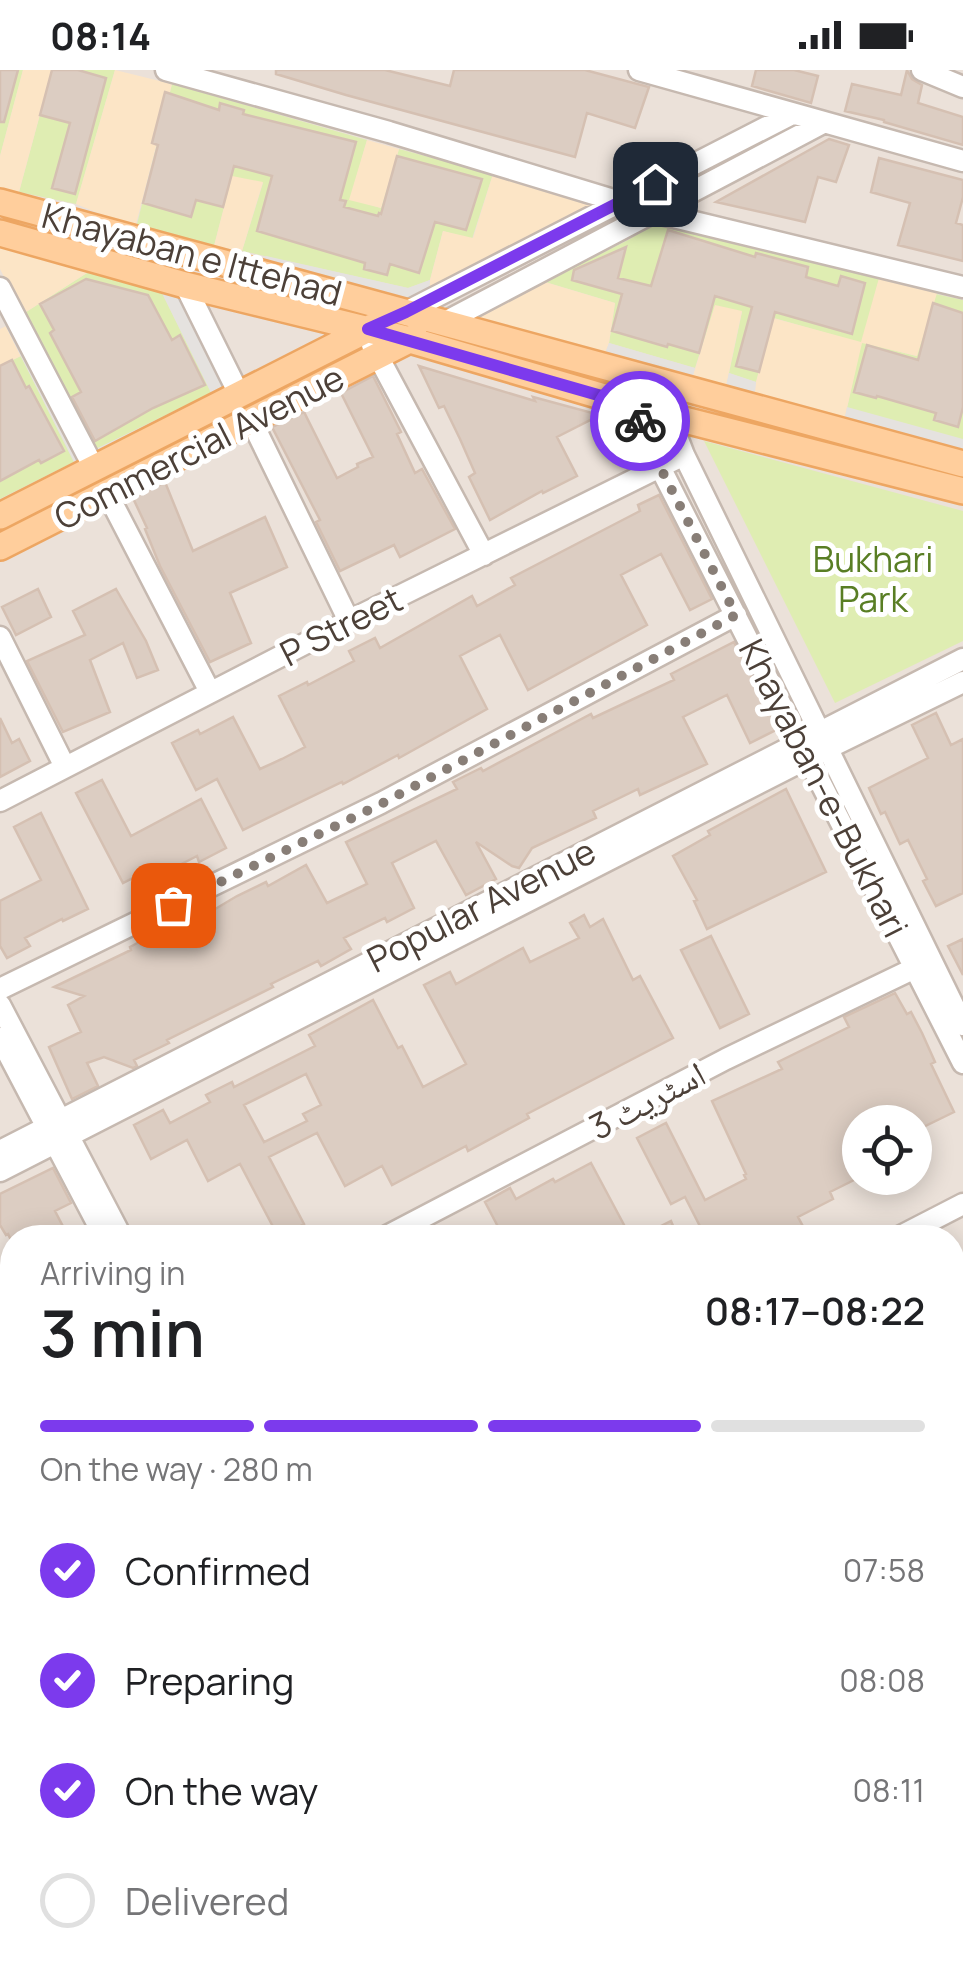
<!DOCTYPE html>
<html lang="en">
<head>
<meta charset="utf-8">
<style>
  body { margin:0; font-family:Manrope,"Noto Naskh Arabic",sans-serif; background:#f2f2f2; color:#202124; height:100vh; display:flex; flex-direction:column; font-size:38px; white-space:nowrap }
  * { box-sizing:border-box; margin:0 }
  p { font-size:32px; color:#757577 }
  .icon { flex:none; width:55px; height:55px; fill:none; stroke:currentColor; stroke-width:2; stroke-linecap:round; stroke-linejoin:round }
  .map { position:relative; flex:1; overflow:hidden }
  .side { position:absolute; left:0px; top:1155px; width:965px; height:750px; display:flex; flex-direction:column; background:#fff; border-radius:40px 40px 0 0; box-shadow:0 5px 25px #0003 }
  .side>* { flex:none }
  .tools { position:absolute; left:842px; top:1035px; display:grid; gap:20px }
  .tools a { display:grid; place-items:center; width:90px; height:90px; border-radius:50%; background:#fff; box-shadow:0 5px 25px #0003; font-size:50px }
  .pin { position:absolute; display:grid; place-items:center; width:85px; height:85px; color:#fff; margin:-42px; border-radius:20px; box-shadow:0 5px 15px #0006 }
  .courier { position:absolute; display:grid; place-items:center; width:100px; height:100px; margin:-50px; border:8px solid #7c3aed; border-radius:50%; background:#fff; color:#222; box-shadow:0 2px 12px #0007 }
  .overview em { font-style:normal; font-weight:600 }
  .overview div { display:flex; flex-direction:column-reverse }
  .overview { display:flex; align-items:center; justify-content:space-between; height:170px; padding:0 40px }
  h1 { font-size:65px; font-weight:600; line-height:75px }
  .bar { display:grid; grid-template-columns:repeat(4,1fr); gap:15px 10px; align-content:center; height:120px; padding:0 40px }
  .bar i { height:12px; border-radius:8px; background:#e0e0e0 }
  .bar .active { background:#7c3aed }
  .bar p { grid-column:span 4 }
  ol { padding:0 40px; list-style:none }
  li { display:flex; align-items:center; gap:30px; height:110px }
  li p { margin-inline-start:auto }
  li .icon { padding:10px; border-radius:50%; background:#7c3aed; color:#fff; stroke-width:4 }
  li:last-child { color:#757577 }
  li i { width:55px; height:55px; border:5px solid #e0e0e0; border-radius:50% }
  .status { display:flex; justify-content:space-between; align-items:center; height:70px; padding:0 50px; background:#fff; direction:ltr }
  .status svg { height:28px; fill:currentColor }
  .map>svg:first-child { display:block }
  .residential { fill:#ebe1d9; fill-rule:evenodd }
  .green { fill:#dfedb2 }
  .sand { fill:#fce5c6 }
  .parking { fill:#e5e2df }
  .building { fill:#dccdc2; stroke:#d5c0b2; stroke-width:2.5; fill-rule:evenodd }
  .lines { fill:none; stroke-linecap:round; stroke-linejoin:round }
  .minor-casing { stroke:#c6b9b0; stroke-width:25 }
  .major-casing { stroke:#eda662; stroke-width:30 }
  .minor { stroke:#fff; stroke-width:20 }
  .major { stroke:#ffce9c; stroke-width:25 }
  .done { stroke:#887e77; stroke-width:10; stroke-dasharray:0 18 }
  .route { stroke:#7c3aed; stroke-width:12 }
  .labels { text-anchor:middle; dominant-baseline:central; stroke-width:10; stroke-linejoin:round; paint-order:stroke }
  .street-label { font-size:35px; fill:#4c4038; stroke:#fff }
  .park-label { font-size:35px; fill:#597e24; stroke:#fff }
</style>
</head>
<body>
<div class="status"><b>08:14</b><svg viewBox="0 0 49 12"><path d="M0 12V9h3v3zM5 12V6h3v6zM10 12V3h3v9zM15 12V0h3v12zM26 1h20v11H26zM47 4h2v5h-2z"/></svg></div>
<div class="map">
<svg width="963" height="1905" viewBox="0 0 963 1905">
  <rect width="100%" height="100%" fill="#f6f1eb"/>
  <path class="residential" d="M0,0H963V1905H0ZM860,1052H915V1108H860ZM12,1168H952V1892H12Z"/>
  <path class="green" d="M0,0H23L0,86Z
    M52,0H115L76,134L19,122Z
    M172,14L367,70L350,129L381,138L399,79L493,104L472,169L443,161L430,210L408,218L242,181L263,113L232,107L214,176L136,158Z
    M655,153L879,209L862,272L916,286L936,224L963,230V370L847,338L861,273L774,248L756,312L729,303L742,242L715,236L695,298L609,273L615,233L545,212L630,169Z
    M90,201L161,221L212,323L96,379L23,244Z
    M21,286L74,392L0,429V296Z
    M704,371L963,441V571L835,633Z"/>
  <path class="sand" d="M23,0H52L19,122L0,118V86Z
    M115,0L172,14L135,158L76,134Z
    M367,70L399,79L381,138L349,130Z
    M493,104L601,133L429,221L430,210L443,161L473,168Z
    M232,106L263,112L242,181L214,176Z
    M0,176L90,201L23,244L0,199Z
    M881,201L939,217L917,286L862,273L844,351L754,330L756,312L773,248L861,272Z
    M545,212L615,233L609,273L604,286L459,249Z
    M715,235L742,241L725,321L691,312Z
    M6,256L21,286L0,296V259Z"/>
  <path class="parking" d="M266,186L408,218L430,210L429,221L408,233L261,194Z
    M0,218L94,398L0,446V429L74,392L0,245Z
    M161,221L183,223L231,323L100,388L96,379L211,323Z
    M609,273L695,298L691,312L604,286Z
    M729,303L756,312L754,330L725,321Z
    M847,337L963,369V382L844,351Z"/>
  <path class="building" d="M0,0H18L4,52H0Z
    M52,0H78L106,8L75,124L52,118L70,53L40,45Z
    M276,0H385L450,16L454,0H585L649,17L635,58L587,43L575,87L346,25L276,4Z
    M756,0H794L818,6L811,33L752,16Z
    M907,0L912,9L922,15L918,33L963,47V75L884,52V50L845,41L852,14L901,25Z
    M165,22L219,40L220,33L244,40L243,44L356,72L340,130L346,131L344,137L378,146L379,143L381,144L397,86L482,109L466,160L435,152L419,203L390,194L387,205L364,199L365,193L257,161L272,106L234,96L223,137L196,130L191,147L143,133L158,75L152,73Z
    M829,69L849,75L836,112L818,107L805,152L716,132Z
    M879,88L963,110V127L956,153L963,155V191L898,175L910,133L871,122Z
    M668,160L755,187L756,183L808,197L806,207L838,216L841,206L865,213L852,264L775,242L759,302L736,296L752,237L715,226L699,283L668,274L667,277L612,261L622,224L572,210L574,200L626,177L618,208L651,216Z
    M86,209L148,225L172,270L180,265L205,315L153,338L95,371L72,327L81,322L50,263L54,260L40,234Z
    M933,233L963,243V337L958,357L934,350L936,343L877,326L876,328L854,322L867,275L918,290Z
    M12,290L26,318L29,316L64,381L41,393L39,390L0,411V296Z
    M419,296L535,331L533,327L600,345L557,367L577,406L543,423L542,421L490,450L469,407L475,403L460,369L444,336L439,338Z
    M373,306L401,362L397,364L415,403L422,399L455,459L400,487L394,475L340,501L316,452L320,450L272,357L304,342L337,408L358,397L357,394L373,387L341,323Z
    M165,412L193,481L265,447L287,497L230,523L251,573L210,592L160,496L145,459L147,458L133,428Z
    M659,425L712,529L690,540L661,484L621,505L647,555L528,620L500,565L460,586L487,639L399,688L398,685L343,714L342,712L243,760L217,709L196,720L172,673L198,660L200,664L233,647L260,699L282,689L305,677L279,626L307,612L308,615L354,591L349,581L375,568L380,578L472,526L477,536L515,515L511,508L640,441L638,435Z
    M38,519L51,547L16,565L2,537Z
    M116,519L146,571L158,600L137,608L123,573L90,590L110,642L63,662L27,591L85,565L73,541Z
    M734,572L778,659L750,673L727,625L683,647L707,694L640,725L638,719L593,741L596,748L532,778L519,798L512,796L476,772L496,809L466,825L436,771L392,793L414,838L387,852L385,848L344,868L351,879L321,896L318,891L271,914L273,917L167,970L169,973L134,990L137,996L133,998L104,987L87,993L98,1016L72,1029L49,977L81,962L68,935L84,926L54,917L131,880L130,877L156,863L160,872L237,826L266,812L268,816L306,795L327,833L367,814L346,772L457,719L453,712L481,698L483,701L591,644L593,648L674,610L671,604Z
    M936,643L951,675L963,669V823L936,836L923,811L927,809L908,770L900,774L885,742L881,744L869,718L928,688L912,655Z
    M0,648L12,673L19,669L30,691L0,707Z
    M102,710L131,766L201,729L226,778L199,792L197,786L160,805L156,796L123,813L76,723Z
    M786,719L826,802L707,859L694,831L697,830L673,786L710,765L708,761Z
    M41,743L88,839L63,851L62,849L25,868L30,876L7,888L0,876V831L41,810L14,757Z
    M584,845L590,857L603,849L633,910L640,906L673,968L527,1044L529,1048L468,1081L466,1076L392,1115L382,1096L345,1116L317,1063L269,1087L304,1154L279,1168L240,1094L208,1111L187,1070L151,1089L134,1055L163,1040L170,1053L210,1032L206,1025L232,1012L234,1017L315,976L309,965L373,930L398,978L402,976L423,1017L466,994L424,915L450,902L456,914L523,878L530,892L579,868L570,853ZM306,1004L321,1035L303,1044L307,1051L264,1072L244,1035Z
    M711,866L749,944L720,958L681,880Z
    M963,869V905L948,876Z
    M895,923L907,944L911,942L922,963L935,992L931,994L954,1042L915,1061V1052H860V1107L830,1122L833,1129L798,1147L806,1162L795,1168H706L685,1127L671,1134L637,1068L666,1053L705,1130L746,1109L744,1105L746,1104L712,1031L782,999L778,992L849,957L844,947Z
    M591,1093L631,1168H504L485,1132L510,1118L516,1129L553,1109L555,1112Z
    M53,1098L71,1133L55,1141L69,1168H10L8,1164L6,1165L0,1155V1124Z
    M671,1151L678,1168H637Z
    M12,1225V1262L0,1268V1231Z
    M12,1483V1540L0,1515V1489Z
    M12,1633V1725L0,1700V1638Z
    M12,1739V1814L0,1820V1745Z
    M15,1892H61L67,1905H0V1900Z
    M144,1892H195L201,1905H119Z
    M258,1892H337L343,1905H264Z
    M539,1892H607L614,1905H545Z
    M681,1892H711L717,1905H656Z
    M768,1892H827L801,1905H774Z
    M897,1892H963V1893L939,1905H903Z"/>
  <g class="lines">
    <g class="minor-casing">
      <path id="minor" d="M166,0L389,62L653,142L963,217
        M639,0L963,91
        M922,0L963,17
        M185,215L239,324
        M0,218L94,398
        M406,242L792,44
        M443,253L823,53
        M372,275L484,485
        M633,335L660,397L963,993
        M669,346L684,385L963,955
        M251,350L349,551
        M107,423L210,622
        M0,567L65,697
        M0,731L349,551L684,385
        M0,919L381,733L736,545
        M0,935L122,1168
        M0,968L105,1168
        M0,1081L963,589
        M0,1101L808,688L963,612
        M383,1168L726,989L915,898
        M897,1168L963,1134
        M0,1364L12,1358
        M952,1388L963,1382
        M952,1570L963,1564
        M0,1624L12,1617
        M952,1752L963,1747
        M0,1868L12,1861
        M217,1892L223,1905
        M473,1892L479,1905
        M490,1892L497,1905
        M745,1892L751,1905"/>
    </g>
    <g class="major-casing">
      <path id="major" d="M0,132L963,394
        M0,163L185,215L410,270L669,346L963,421
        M0,446L374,256
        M0,477L415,267"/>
    </g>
    <use href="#minor" class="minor"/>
    <use href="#major" class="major"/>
  </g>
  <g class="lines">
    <path class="done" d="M173,835L381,734L736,545L660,397L640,351"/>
    <path class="route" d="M640,351L633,335L368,259L406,242L655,114"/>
  </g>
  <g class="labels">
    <g class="street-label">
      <text transform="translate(192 184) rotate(15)">Khayaban e Ittehad</text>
      <text transform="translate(199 377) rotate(-27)">Commercial Avenue</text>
      <text transform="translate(341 556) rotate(-27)">P Street</text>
      <text transform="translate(824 718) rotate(63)">Khayaban-e-Bukhari</text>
      <text transform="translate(481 835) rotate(-27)">Popular Avenue</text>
      <text transform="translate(647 1030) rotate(-28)">اسٹریٹ 3</text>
    </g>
    <g class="park-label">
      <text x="873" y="489">Bukhari<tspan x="873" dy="40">Park</tspan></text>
    </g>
  </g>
</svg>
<div class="tools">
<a><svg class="icon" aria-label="locate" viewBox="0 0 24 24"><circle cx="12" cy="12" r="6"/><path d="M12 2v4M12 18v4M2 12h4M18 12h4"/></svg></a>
</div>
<div class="pin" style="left:173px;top:835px;background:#ea580c"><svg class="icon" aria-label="bag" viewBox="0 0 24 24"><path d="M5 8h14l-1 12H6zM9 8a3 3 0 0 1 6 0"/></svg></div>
<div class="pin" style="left:655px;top:114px;background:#1f2937"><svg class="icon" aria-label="home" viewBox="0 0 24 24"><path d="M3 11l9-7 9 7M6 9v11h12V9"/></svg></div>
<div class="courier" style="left:640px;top:351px"><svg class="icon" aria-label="bike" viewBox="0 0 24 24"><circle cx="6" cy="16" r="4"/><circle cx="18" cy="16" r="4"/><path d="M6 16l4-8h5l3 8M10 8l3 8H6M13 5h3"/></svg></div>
<section class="side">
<div class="overview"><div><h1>3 min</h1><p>Arriving in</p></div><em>08:17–08:22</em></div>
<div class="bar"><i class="active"></i><i class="active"></i><i class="active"></i><i></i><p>On the way · 280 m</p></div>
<ol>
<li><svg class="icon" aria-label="check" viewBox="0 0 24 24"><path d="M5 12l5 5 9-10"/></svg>Confirmed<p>07:58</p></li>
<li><svg class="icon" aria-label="check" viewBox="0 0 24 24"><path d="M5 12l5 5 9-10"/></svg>Preparing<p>08:08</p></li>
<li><svg class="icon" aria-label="check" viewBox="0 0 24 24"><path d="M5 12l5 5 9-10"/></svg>On the way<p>08:11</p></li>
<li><i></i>Delivered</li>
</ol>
</section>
</div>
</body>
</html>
